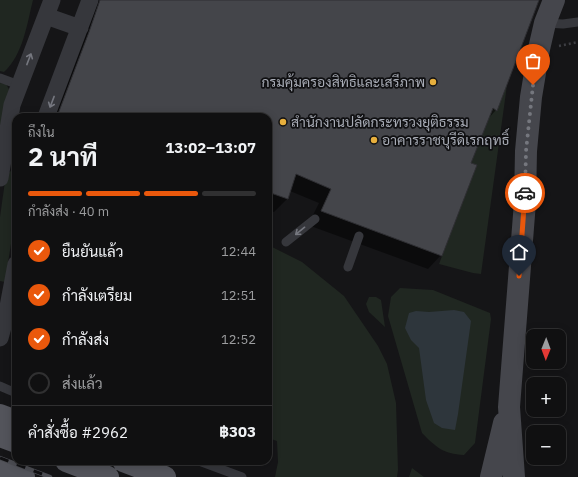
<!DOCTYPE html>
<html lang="th">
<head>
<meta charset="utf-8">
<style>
  body { margin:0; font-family:"IBM Plex Sans",Sarabun,sans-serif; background:#19191a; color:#f1f3f6; height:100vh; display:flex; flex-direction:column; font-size:15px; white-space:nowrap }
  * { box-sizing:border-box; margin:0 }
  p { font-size:13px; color:#9c9d9f }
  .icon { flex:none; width:22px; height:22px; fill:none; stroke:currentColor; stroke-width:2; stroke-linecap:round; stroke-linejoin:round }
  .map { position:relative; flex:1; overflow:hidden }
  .sheet { position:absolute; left:12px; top:113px; width:260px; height:352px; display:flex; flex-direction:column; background:#101011; border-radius:12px; box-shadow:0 2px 10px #0003,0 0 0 1px #303031 }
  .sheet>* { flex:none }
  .needle { width:26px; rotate:181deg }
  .controls { position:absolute; left:526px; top:329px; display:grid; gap:8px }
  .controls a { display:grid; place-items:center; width:40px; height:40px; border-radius:8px; background:#101011; box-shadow:0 2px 10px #0003,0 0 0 1px #303031; font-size:20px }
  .pin { position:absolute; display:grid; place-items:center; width:34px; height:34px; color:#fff; margin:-41px -17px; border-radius:50% 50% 50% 0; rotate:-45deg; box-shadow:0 0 4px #0007 }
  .pin .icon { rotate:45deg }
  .courier { position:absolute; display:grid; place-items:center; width:40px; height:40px; margin:-20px; border:3px solid #ea580c; border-radius:50%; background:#fff; color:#222; box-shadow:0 1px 5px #0007 }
  .headline em { font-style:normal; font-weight:700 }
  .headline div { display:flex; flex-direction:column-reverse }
  .headline { display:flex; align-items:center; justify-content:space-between; height:68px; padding:0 16px }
  h1 { font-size:26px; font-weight:700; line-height:30px }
  .bar { display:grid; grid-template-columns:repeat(4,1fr); gap:6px 4px; align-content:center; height:48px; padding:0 16px }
  .bar i { height:5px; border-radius:3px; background:#303031 }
  .bar .active { background:#ea580c }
  .bar p { grid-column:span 4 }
  .line { display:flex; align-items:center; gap:10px; padding:0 16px; border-top:1px solid #303031 }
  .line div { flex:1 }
  ol { padding:0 16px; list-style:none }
  li { display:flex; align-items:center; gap:12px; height:44px }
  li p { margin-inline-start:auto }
  li .icon { padding:4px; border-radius:50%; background:#ea580c; color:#fff; stroke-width:4 }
  li:last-child { color:#9c9d9f }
  li i { width:22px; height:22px; border:2px solid #303031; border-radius:50% }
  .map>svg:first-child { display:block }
  .green { fill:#202721 }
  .water { fill:#2e363c }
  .shadow { fill:#0007 }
  .building { fill:#44454a; stroke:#2f2f33 }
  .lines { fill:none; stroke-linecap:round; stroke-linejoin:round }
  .path { stroke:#3d3e43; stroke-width:2.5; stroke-dasharray:2 3; stroke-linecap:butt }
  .lane { stroke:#36373c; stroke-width:9 }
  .street { stroke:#36373c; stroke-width:17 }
  .secondary { stroke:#45464c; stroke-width:22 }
  .primary { stroke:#53545b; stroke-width:22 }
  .rail-casing { stroke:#4c4d53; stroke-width:4.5 }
  .rail { stroke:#101012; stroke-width:3; stroke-dasharray:9; stroke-linecap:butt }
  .oneway { stroke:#75777f }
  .done { stroke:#75777e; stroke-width:4; stroke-dasharray:0 7.2 }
  .route { stroke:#ea580c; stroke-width:5 }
  .poi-dot { fill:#e7af3d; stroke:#101012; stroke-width:1.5 }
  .labels { text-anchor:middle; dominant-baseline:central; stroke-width:3.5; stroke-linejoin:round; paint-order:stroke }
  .poi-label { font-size:14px; fill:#a8acb6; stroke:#101012; text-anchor:start }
</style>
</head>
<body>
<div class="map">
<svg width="578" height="477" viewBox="0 0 578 477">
  <rect width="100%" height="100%" fill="#151517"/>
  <path class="green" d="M0,0H33C27,24 23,55 4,72L0,71Z
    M0,83L6,84L10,91L0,153Z
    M507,85L481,274L473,273L439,264L477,165L471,163L493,108L497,111Z
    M11,171L16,174V212L5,282L0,281V217L6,174Z
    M268,245L302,262L344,296L378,346L387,364L396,403L398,470L397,477H275L278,462L277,441L268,438Z
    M400,288L433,290L490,313L491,319L475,443L464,455C443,454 436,447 422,433L388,316L391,297Z
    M369,297H376L381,300L385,327L369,312L366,304Z
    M412,468L424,477H409Z"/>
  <path class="water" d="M454,310L464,312L471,321L458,414L455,430L442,428L434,423L426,400L419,348L411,340L405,328L409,313L416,311L429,312Z"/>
  <path class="shadow" d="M90,0H533L496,110L487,120L470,163L441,255L428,269L308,225L319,203L290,191L287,199L274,212L268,210V117H49Z
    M16,285V324L0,318Z"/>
  <path class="building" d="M100,0H539L497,111L493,108L471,163L477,165L442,256L321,211L331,189L296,174L288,199L268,192V117H65L58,114L89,32Z"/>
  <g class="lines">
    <path class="path" d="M559,46L578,42"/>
    <path class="lane" d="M545,23L563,24L578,22
      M0,78L19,85
      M286,242L315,219
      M348,267L359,236
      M0,386L16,393
      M199,461L242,477"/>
    <path class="street" d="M46,16L80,28
      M46,117L90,0
      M0,178L12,105L52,0
      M0,338L7,312L16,264"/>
    <path class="secondary" d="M491,477L504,423
      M514,477L509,407L525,202L526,151L531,97L539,49L545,23L554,0"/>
    <path class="primary" d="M0,415L16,421
      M0,436L16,442
      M66,461L108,477
      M123,461L165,477
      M0,468L24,477"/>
    <g class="rail-casing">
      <path id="rail" d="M0,458L50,477"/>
    </g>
    <use href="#rail" class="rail"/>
  </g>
  <defs><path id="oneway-shaft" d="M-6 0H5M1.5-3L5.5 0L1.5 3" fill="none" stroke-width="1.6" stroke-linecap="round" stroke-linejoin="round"/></defs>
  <g class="oneway">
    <use href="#oneway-shaft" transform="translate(29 59) rotate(-69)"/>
    <use href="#oneway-shaft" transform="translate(52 102) rotate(111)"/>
    <use href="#oneway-shaft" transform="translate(300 231) rotate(141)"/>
  </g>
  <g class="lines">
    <path class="done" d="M525,193L526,151L533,85"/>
    <path class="route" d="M519,276L525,193"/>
  </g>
  <g class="poi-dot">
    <circle cx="433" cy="82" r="4"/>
    <circle cx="283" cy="122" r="4"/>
    <circle cx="374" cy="140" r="4"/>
  </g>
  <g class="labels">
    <g class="poi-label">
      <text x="425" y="82" text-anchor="end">กรมคุ้มครองสิทธิและเสรีภาพ</text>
      <text x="291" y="122">สำนักงานปลัดกระทรวงยุติธรรม</text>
      <text x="382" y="140">อาคารราชบุรีดิเรกฤทธิ์</text>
    </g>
  </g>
</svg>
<div class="controls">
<a><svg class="needle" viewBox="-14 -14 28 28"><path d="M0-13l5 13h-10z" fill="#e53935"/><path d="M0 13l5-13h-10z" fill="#9c9d9f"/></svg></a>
<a>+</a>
<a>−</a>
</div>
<div class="pin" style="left:533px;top:85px;background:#ea580c"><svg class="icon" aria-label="bag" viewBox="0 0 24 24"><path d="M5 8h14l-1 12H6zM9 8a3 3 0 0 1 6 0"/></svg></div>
<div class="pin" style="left:519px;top:276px;background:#1f2937"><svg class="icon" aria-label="home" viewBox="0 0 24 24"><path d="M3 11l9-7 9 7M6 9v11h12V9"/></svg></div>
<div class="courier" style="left:525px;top:193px"><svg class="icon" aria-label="car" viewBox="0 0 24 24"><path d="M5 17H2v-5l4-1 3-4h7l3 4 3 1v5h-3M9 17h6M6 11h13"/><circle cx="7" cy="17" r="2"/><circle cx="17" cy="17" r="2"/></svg></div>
<section class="sheet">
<div class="headline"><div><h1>2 นาที</h1><p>ถึงใน</p></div><em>13:02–13:07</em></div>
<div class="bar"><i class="active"></i><i class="active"></i><i class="active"></i><i></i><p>กำลังส่ง · 40 m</p></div>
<ol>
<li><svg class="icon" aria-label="check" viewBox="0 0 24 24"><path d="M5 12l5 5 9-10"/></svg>ยืนยันแล้ว<p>12:44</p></li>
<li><svg class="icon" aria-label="check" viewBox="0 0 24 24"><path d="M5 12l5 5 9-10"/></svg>กำลังเตรียม<p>12:51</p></li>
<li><svg class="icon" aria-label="check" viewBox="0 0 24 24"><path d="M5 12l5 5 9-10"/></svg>กำลังส่ง<p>12:52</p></li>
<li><i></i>ส่งแล้ว</li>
</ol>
<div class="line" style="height:52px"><div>คำสั่งซื้อ #2962</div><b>฿303</b></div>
</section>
</div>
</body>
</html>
